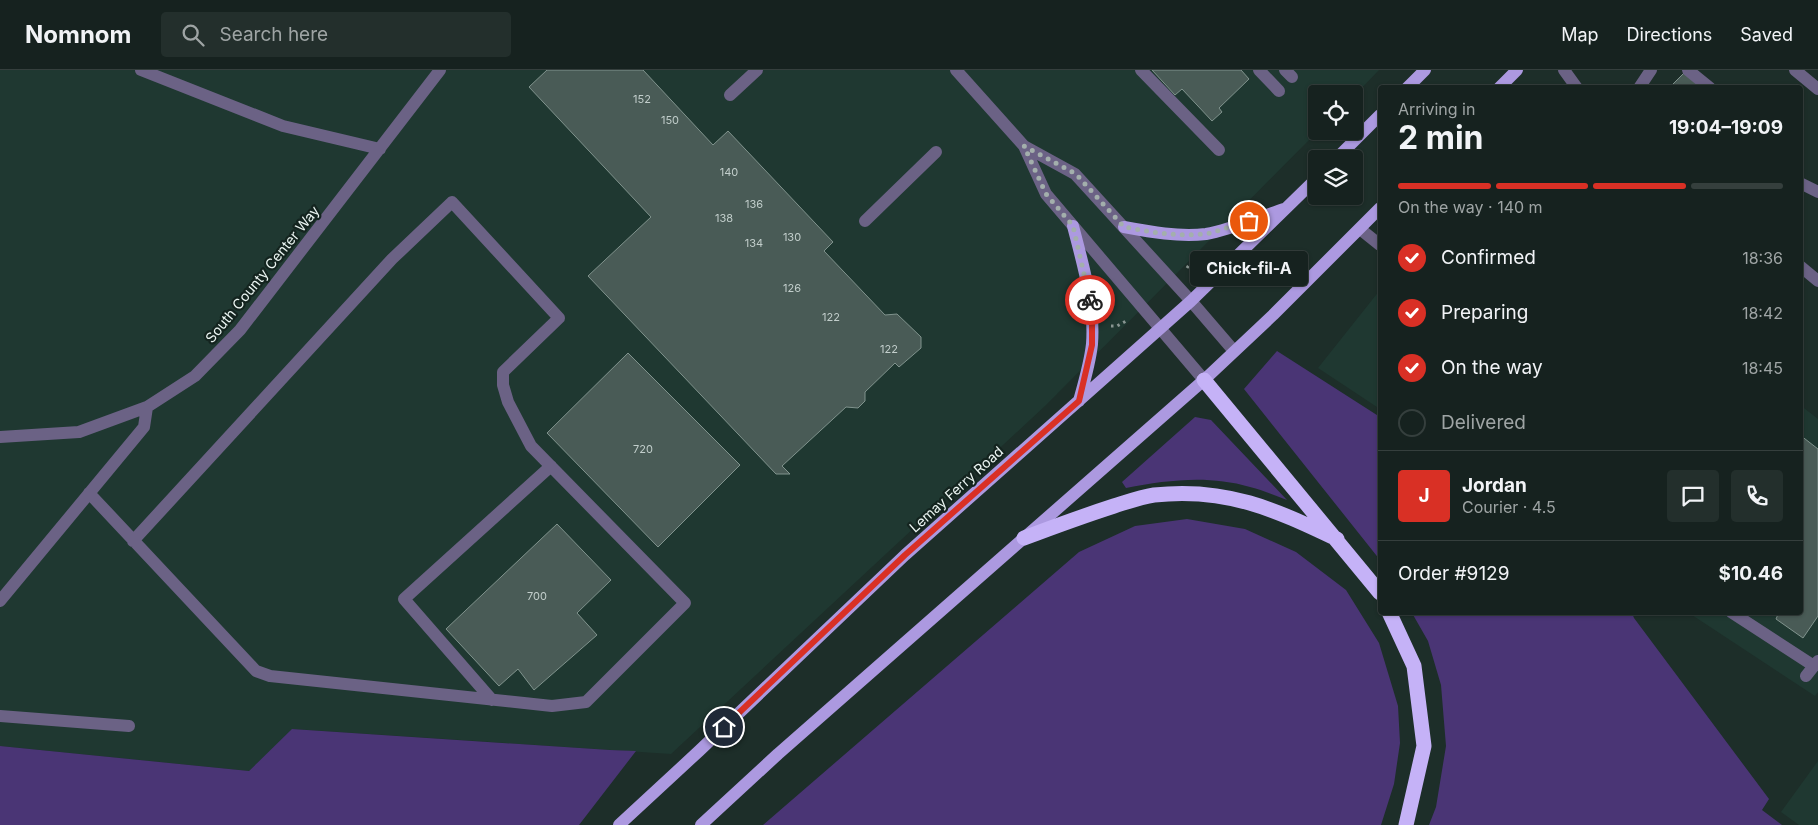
<!DOCTYPE html>
<html lang="en">
<head>
<meta charset="utf-8">
<style>
  body { margin:0; font-family:Inter,sans-serif; background:#232f2c; color:#f1f3f6; height:100vh; display:flex; flex-direction:column; font-size:19px; white-space:nowrap }
  * { box-sizing:border-box; margin:0 }
  p { font-size:16px; color:#9ea4a4 }
  .icon { flex:none; width:28px; height:28px; fill:none; stroke:currentColor; stroke-width:2; stroke-linecap:round; stroke-linejoin:round }
  .map { position:relative; flex:1; overflow:hidden }
  .sheet { position:absolute; left:1378px; top:15px; width:425px; height:530px; display:flex; flex-direction:column; background:#16221f; border-radius:5px; box-shadow:0 1px 4px #0004,0 0 0 1px #353f3d }
  .sheet>* { flex:none }
  .tools { position:absolute; left:1308px; top:15px; display:grid; gap:10px }
  .tools a { display:grid; place-items:center; width:55px; height:55px; border-radius:5px; background:#16221f; box-shadow:0 1px 4px #0004,0 0 0 1px #353f3d; font-size:25px }
  .pin { position:absolute; display:grid; place-items:center; width:42px; height:42px; color:#fff; margin:-21px; border:2px solid #fff; border-radius:50%; box-shadow:0 1px 5px #0007 }
  .courier { position:absolute; display:grid; place-items:center; width:50px; height:50px; margin:-25px; border:4px solid #d93025; border-radius:50%; background:#fff; color:#222; box-shadow:0 1px 6px #0007 }
  .bubble { position:absolute; height:35px; border-radius:5px; background:#16221f; box-shadow:0 1px 4px #0004,0 0 0 1px #353f3d; font-size:16px; font-weight:700; line-height:35px; text-align:center }
  .head em { font-style:normal; font-weight:700 }
  .head div { display:flex; flex-direction:column-reverse }
  .head { display:flex; align-items:center; justify-content:space-between; height:85px; padding:0 20px }
  h1 { font-size:32px; font-weight:700; line-height:38px }
  .bar { display:grid; grid-template-columns:repeat(4,1fr); gap:8px 5px; align-content:center; height:60px; padding:0 20px }
  .bar i { height:6px; border-radius:4px; background:#353f3d }
  .bar .selected { background:#d93025 }
  .bar p { grid-column:span 4 }
  .line { display:flex; align-items:center; gap:12px; padding:0 20px; border-top:1px solid #353f3d }
  .line div { flex:1 }
  .round { display:grid; place-items:center; flex:none; width:52px; height:52px; border-radius:5px; background:#232f2c }
  ol { padding:0 20px; list-style:none }
  li { display:flex; align-items:center; gap:15px; height:55px }
  li p { margin-inline-start:auto }
  li .icon { padding:5px; border-radius:50%; background:#d93025; color:#fff; stroke-width:4 }
  li:last-child { color:#9ea4a4 }
  li i { width:28px; height:28px; border:2px solid #353f3d; border-radius:50% }
  header { display:flex; align-items:center; gap:30px; box-sizing:border-box; height:70px; padding:0 25px; background:#16221f; border-bottom:1px solid #353f3d }
  header strong { font-size:24px }
  nav { display:flex; gap:28px; margin-inline-start:auto; font-size:18px }
  .search { width:350px; height:45px; background:#232f2c; display:flex; align-items:center; gap:12px; box-sizing:border-box; padding:0 18px; border-radius:5px; color:#9ea4a4; font-size:19px }
  .map>svg:first-child { display:block }
  .built { fill:#1f3831 }
  .green { fill:#4a3575 }
  .building { fill:#495b56; stroke:#80938d }
  .lines { fill:none; stroke-linecap:round; stroke-linejoin:round }
  .path { stroke:#899692; stroke-width:3; stroke-dasharray:2.5 4; stroke-linecap:butt }
  .lane { stroke:#6b6285; stroke-width:12 }
  .street { stroke:#6b6285; stroke-width:12 }
  .primary { stroke:#ac99e0; stroke-width:12 }
  .highway { stroke:#c5b2f7; stroke-width:15 }
  .done { stroke:#a3afac; stroke-width:5; stroke-dasharray:0 9 }
  .route { stroke:#d93025; stroke-width:6 }
  .labels { text-anchor:middle; dominant-baseline:central; stroke-width:4.5; stroke-linejoin:round; paint-order:stroke }
  .number-label { font-size:11px; fill:#c2cecb }
  .street-label { font-size:14px; fill:#ebf5f2; stroke:#14241f }
</style>
</head>
<body>
<header>
<strong>Nomnom</strong>
<div class="search"><svg class="icon" aria-label="search" viewBox="0 0 24 24"><circle cx="10" cy="10" r="6"/><path d="M15 15l6 6"/></svg>Search here</div>
<nav><a>Map</a><a>Directions</a><a>Saved</a></nav>
</header>
<div class="map">
<svg width="1818" height="755" viewBox="0 0 1818 755">
  <rect width="100%" height="100%" fill="#1d2e29"/>
  <path class="built" d="M0,0H1379L1354,26V24H1316V61H1318L1046,335L671,684L293,659L249,701L0,676Z
    M1380,220V339L1318,298Z
    M1800,335L1818,349V622L1815,626L1689,543L1800,542Z
    M1818,691V755H1799L1781,742Z"/>
  <path class="green" d="M1277,281L1380,347V490L1244,319Z
    M1195,347L1211,350L1287,430C1275,426 1263,420 1250,417C1208,405 1168,410 1126,418L1122,412Z
    M1187,449L1245,459L1296,482L1346,520L1379,573L1398,636L1400,673L1394,714L1381,755H763L1079,482L1135,456Z
    M1412,543H1632L1634,548L1769,729L1762,740L1782,755H1429L1436,737L1446,676L1441,615L1428,571Z
    M292,659L610,680L636,681L579,755H0V676L249,701Z"/>
  <path class="building" d="M547,0H643L713,75L728,61L833,172L824,181L885,245L897,244L921,267V278L899,297L895,293L865,322V331L858,338L846,337L782,396L790,404H776L588,206L651,147L529,17Z
    M1152,0H1241L1249,9L1219,38L1222,42L1212,51L1182,19L1175,25Z
    M1686,1L1703,18H1669Z
    M628,283L740,395L658,477L547,363Z
    M1800,365L1818,379V546L1803,568L1776,549L1779,542H1800Z
    M557,454L611,510L577,543L597,565L534,620L518,599L499,616L446,559Z"/>
  <g class="lines">
    <path class="path" d="M1187,198L1191,192L1192,183
      M1111,256H1117L1128,250"/>
    <path class="lane" d="M141,0L283,56L380,79
      M956,0L1024,76L1046,124L1204,310
      M1141,0L1219,80
      M1259,0L1279,21
      M1285,0L1292,7
      M1564,0L1577,18
      M1688,0L1710,18
      M1795,0L1818,19
      M1639,18L1651,0
      M730,25L757,0
      M1024,76L1075,104L1191,231L1234,281
      M1800,113L1818,122
      M865,151L936,82
      M1360,159L1380,175
      M1800,196L1818,211
      M0,367L79,362L147,337L195,306L240,260L440,0
      M89,423L256,601L270,606L552,636L586,632L685,533L531,376L508,332L503,315V302L559,248L452,132L392,189L133,471
      M0,531L144,357L147,337
      M1731,542L1814,596
      M492,630L404,529L551,396
      M0,646L129,656"/>
    <path class="street" d="M1806,606L1818,591"/>
    <path class="primary" d="M1407,18L1425,0
      M1499,18L1517,0
      M1336,89L1380,45
      M1073,156C1083,195 1095,234 1092,274C1090,293 1084,313 1079,331
      M1124,157C1151,162 1178,167 1206,164C1230,160 1260,147 1284,139
      M619,755L699,681L905,485L1191,231L1316,109
      M701,755L778,684L1204,310L1273,245L1380,138"/>
    <path class="highway" d="M1204,310L1380,523
      M1024,468C1053,457 1083,446 1114,436C1127,432 1141,427 1154,425C1226,417 1274,439 1337,469
      M1389,542L1414,596L1424,676L1406,755"/>
  </g>
  <g class="lines">
    <path class="done" d="M1090,230L1073,156L1046,124L1024,76L1076,104L1124,157L1158,163L1184,165L1207,164L1249,151"/>
    <path class="route" d="M724,657L905,485L1079,331L1092,275V246L1090,230"/>
  </g>
  <g class="labels">
    <g class="number-label">
      <text x="642" y="29">152</text>
      <text x="670" y="50">150</text>
      <text x="729" y="102">140</text>
      <text x="754" y="134">136</text>
      <text x="724" y="148">138</text>
      <text x="792" y="167">130</text>
      <text x="754" y="173">134</text>
      <text x="792" y="218">126</text>
      <text x="831" y="247">122</text>
      <text x="889" y="279">122</text>
      <text x="643" y="379">720</text>
      <text x="537" y="526">700</text>
    </g>
    <g class="street-label">
      <text transform="translate(262 204) rotate(-51)">South County Center Way</text>
      <text transform="translate(956 419) rotate(-42)">Lemay Ferry Road</text>
    </g>
  </g>
</svg>
<div class="tools">
<a><svg class="icon" aria-label="locate" viewBox="0 0 24 24"><circle cx="12" cy="12" r="6"/><path d="M12 2v4M12 18v4M2 12h4M18 12h4"/></svg></a>
<a><svg class="icon" aria-label="layers" viewBox="0 0 24 24"><path d="M12 4l9 5-9 5-9-5zM3 14l9 5 9-5"/></svg></a>
</div>
<div class="pin" style="left:1249px;top:151px;background:#ea580c"><svg class="icon" aria-label="bag" viewBox="0 0 24 24"><path d="M5 8h14l-1 12H6zM9 8a3 3 0 0 1 6 0"/></svg></div>
<div class="pin" style="left:724px;top:657px;background:#1f2937"><svg class="icon" aria-label="home" viewBox="0 0 24 24"><path d="M3 11l9-7 9 7M6 9v11h12V9"/></svg></div>
<div class="courier" style="left:1090px;top:230px"><svg class="icon" aria-label="bike" viewBox="0 0 24 24"><circle cx="6" cy="16" r="4"/><circle cx="18" cy="16" r="4"/><path d="M6 16l4-8h5l3 8M10 8l3 8H6M13 5h3"/></svg></div>
<div class="bubble" style="left:1190px;top:181px;width:118px">Chick-fil-A</div>
<section class="sheet">
<div class="head"><div><h1>2 min</h1><p>Arriving in</p></div><em>19:04–19:09</em></div>
<div class="bar"><i class="selected"></i><i class="selected"></i><i class="selected"></i><i></i><p>On the way · 140 m</p></div>
<ol>
<li><svg class="icon" aria-label="check" viewBox="0 0 24 24"><path d="M5 12l5 5 9-10"/></svg>Confirmed<p>18:36</p></li>
<li><svg class="icon" aria-label="check" viewBox="0 0 24 24"><path d="M5 12l5 5 9-10"/></svg>Preparing<p>18:42</p></li>
<li><svg class="icon" aria-label="check" viewBox="0 0 24 24"><path d="M5 12l5 5 9-10"/></svg>On the way<p>18:45</p></li>
<li><i></i>Delivered</li>
</ol>
<div class="line" style="height:90px"><b class="round" style="background:#d93025;color:#fff">J</b><div><b>Jordan</b><p>Courier · 4.5</p></div><a class="round"><svg class="icon" aria-label="chat" viewBox="0 0 24 24"><path d="M4 5h16v11H9l-5 4z"/></svg></a><a class="round"><svg class="icon" aria-label="phone" viewBox="0 0 24 24"><path d="M5 4h4l2 5-3 2q2 4 5 5l2-3 5 2v4C11 20 4 13 5 4z"/></svg></a></div>
<div class="line" style="height:65px"><div>Order #9129</div><b>$10.46</b></div>
</section>
</div>
</body>
</html>
